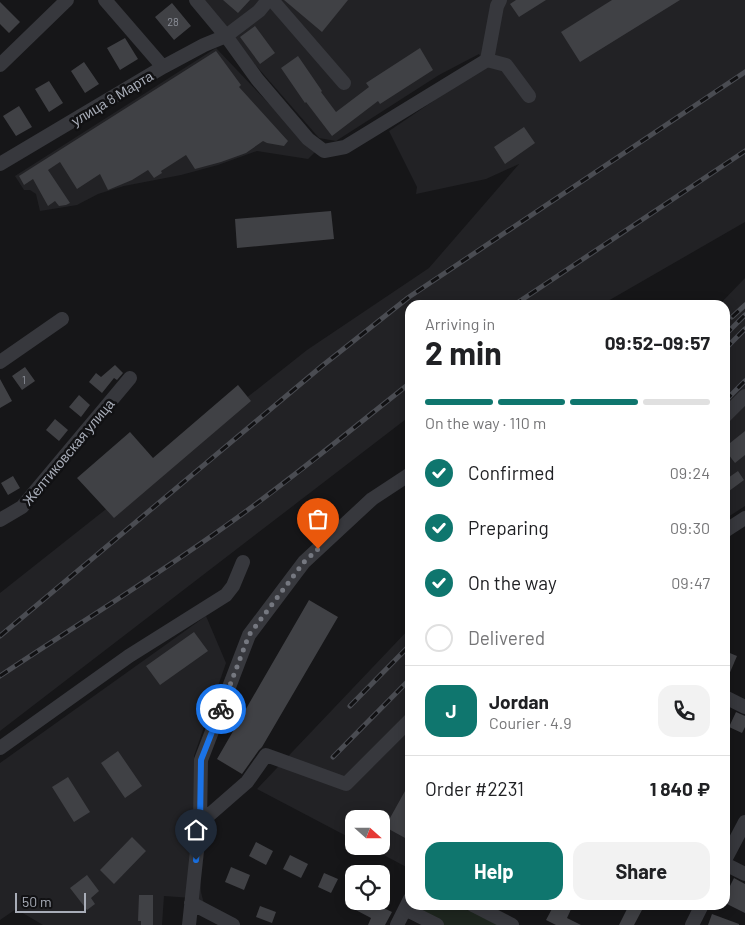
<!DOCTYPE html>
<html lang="en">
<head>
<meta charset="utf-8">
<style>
  body { margin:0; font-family:Barlow,sans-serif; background:#f2f2f2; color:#202124; height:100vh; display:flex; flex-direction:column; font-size:19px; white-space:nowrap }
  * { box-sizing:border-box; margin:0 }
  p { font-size:16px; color:#757577 }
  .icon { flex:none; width:28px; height:28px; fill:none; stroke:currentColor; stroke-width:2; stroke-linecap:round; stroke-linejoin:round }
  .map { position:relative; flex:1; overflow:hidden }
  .sheet { position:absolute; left:405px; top:300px; width:325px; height:610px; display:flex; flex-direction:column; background:#fff; border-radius:15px; box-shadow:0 2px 12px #0003 }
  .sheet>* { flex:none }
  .needle { width:32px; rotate:111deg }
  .buttons { position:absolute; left:345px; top:810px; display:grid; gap:10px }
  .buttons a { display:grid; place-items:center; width:45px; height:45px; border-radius:10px; background:#fff; box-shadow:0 2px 12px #0003; font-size:25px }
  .scale { position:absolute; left:15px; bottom:12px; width:71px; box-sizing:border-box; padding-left:5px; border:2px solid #a8adb8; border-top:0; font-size:14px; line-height:18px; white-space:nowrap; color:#a8adb8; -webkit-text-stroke:4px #111113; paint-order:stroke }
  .pin { position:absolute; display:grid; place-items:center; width:42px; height:42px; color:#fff; margin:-51px -21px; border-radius:50% 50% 50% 0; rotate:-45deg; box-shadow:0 0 5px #0007 }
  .pin .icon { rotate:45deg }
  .courier { position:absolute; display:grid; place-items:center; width:50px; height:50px; margin:-25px; border:4px solid #1a73e8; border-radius:50%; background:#fff; color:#222; box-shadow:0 1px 6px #0007 }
  .overview em { font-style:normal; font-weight:700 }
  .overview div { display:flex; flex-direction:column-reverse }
  .overview { display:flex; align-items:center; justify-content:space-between; height:85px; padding:0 20px }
  h1 { font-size:32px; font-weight:700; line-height:38px }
  .bar { display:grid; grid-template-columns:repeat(4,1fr); gap:8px 5px; align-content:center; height:60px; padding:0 20px }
  .bar i { height:6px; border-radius:4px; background:#e0e0e0 }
  .bar .current { background:#0f766e }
  .bar p { grid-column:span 4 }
  .line { display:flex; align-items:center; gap:12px; padding:0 20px; border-top:1px solid #e0e0e0 }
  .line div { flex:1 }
  .round { display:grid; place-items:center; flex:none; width:52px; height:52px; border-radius:15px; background:#f2f2f2 }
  ol { padding:0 20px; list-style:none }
  li { display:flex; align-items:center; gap:15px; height:55px }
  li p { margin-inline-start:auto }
  li .icon { padding:5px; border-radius:50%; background:#0f766e; color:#fff; stroke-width:4 }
  li:last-child { color:#757577 }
  li i { width:28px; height:28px; border:2px solid #e0e0e0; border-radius:50% }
  .button { display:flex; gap:10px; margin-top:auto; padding:10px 20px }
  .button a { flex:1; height:58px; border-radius:15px; background:#0f766e; color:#fff; font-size:20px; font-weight:700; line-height:58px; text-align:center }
  .button a+a { background:#f2f2f2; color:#202124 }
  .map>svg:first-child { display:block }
  .built { fill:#222225 }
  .green { fill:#1e261f }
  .building { fill:#404145 }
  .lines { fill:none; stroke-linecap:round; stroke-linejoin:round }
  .minor { stroke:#37383d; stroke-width:14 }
  .rail-casing { stroke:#4a4c52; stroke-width:5 }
  .rail { stroke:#111113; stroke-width:3; stroke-dasharray:9; stroke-linecap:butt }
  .done { stroke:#757880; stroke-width:5; stroke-dasharray:0 9 }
  .route { stroke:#1a73e8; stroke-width:6 }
  .labels { text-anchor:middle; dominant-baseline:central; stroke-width:5; stroke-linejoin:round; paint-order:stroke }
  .number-label { font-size:11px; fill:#8e929b }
  .street-label { font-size:14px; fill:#a8adb8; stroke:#111113 }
</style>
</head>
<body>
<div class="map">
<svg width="745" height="925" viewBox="0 0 745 925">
  <rect width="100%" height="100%" fill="#161618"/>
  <path class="built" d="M203,0H745V222L601,305H410V416L0,731V593L307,350L429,268L519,164L486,179L416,194L417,187L389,131L485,66L479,54L439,75L336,141L319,138L252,61Z
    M216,48L315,152L308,159L257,151L218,165L181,175L124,186L98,194L77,205L40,211L36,194L30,190H24L15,176Z
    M745,278V506L725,519V305H719Z
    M206,616L226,663L194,756L201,892L204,904L192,898L164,896L162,925H43L16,909L0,920V763Z
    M410,628V869L367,846H381V819H354V840L257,789Z"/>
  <path class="green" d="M414,905H469L507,925H443L422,913Z"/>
  <path class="building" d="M223,0H250L238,13Z
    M284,0H348L322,32Z
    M516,0H546L519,17L510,4Z
    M612,0H680L580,62L561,32Z
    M0,2L20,22L9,33L0,24Z
    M172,3L191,26L174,40L155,17Z
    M255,26L275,53L260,64L240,37Z
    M125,38L138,59L120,70L107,48Z
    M420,48L433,70L380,104L378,101L332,136L306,102L305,103L281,68L298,56L322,91L321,92L336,112L369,87L366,83Z
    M216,51L241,85L239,87L288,141L284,146L267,143L263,141L246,153L221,162L195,169L186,155L161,171L162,173L154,178L148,170L132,180L108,190L100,174L77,189L60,162L48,170L70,203L66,205L59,206L55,201L48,206L33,179L24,185L19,176Z
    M84,62L99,84L85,93L71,71Z
    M49,81L63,103L49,112L35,89Z
    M19,106L32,127L16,136L3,116Z
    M524,127L535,143L505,164L494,147Z
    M331,211L334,239L237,248L235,219Z
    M115,365L123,373L117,380L114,378L102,393L89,382L96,373L101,377Z
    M25,367L35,381L22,390L12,376Z
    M0,379L12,401L0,408Z
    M238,385L251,401L114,518L77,478L130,432L153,458Z
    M79,395L90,405L81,417L69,407Z
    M55,419L68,430L59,441L46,430Z
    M745,431V455L735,463L725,450V447Z
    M738,471L744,480L725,494V480Z
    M13,476L20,488L8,495L1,483Z
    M309,600L338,617L262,747L259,750L242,774L217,759Z
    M194,632L208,651L160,685L146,666Z
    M725,651L737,656L725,684Z
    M736,712L745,716V727L742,733L729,727Z
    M118,751L142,786L125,798L101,763Z
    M68,777L90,812L74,822L52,787Z
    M410,782V833L407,839L385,827Z
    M132,837L146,851L114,884L100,870Z
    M256,842L273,851L266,865L249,856Z
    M290,855L308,864L301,878L283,869Z
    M231,867L250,875L244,890L225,882Z
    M324,873L338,879L331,893L318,887Z
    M87,875L99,891L91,898L95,904L87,910L70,888Z
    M734,878L745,884V913L725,903V896Z
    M139,895H153V925H141V921H138Z
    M355,901H369L392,912L385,925H368L371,918L352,908Z
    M554,905H573L567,918L581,925H556L546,920Z
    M629,905H632L642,910L634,925H619Z
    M260,906L276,912L272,923L256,917Z
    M712,914L739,924V925H708Z"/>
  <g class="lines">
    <path class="minor" d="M105,0L163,67
      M196,0L226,36L257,79L308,139L324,151L345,147L487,60
      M272,0L344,83
      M487,60L497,6L500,0
      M487,60L506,65L529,96
      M0,65L67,0
      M0,164L163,67L204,45L226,36L259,11L268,0
      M0,362L62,319
      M725,416L745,396
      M0,520L22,507L130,378
      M725,531L745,518
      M725,697L745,707
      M0,748L129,656L226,595L233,586L243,562
      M200,823L247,782L266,755L346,784L410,720
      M725,860L745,822
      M725,864L745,874
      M191,903L233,925
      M473,905L512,925
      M405,909L437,925
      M189,925L200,823L201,760L249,635L304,562L372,499L410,474
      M397,925L410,899
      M692,925L702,905"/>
    <g class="rail-casing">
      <path id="rail" d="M514,305L745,151
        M732,317L745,305
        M725,335L745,315
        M725,349L745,329
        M725,401L745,381
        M0,636L322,366L409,297L745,72
        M0,676C78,624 158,575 234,520C294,477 352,429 410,383
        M350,706L410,645
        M333,757L410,679"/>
    </g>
    <use href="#rail" class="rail"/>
  </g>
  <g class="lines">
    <path class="done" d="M221,709L249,635L304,562L318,549"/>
    <path class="route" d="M196,860L200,823L201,760L221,709"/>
  </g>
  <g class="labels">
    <g class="number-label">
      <text x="173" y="21">28</text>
      <text x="24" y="379">1</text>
    </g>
    <g class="street-label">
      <text transform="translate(112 98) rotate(-31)">улица 8 Марта</text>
      <text transform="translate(68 452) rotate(-50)">Желтиковская улица</text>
    </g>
  </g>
</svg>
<div class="buttons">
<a><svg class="needle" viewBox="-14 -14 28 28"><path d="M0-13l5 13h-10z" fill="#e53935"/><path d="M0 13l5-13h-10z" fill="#757577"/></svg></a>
<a><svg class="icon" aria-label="locate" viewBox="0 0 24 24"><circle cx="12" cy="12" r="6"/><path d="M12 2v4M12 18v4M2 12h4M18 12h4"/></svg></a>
</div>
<div class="scale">50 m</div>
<div class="pin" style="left:318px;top:549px;background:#ea580c"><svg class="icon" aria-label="bag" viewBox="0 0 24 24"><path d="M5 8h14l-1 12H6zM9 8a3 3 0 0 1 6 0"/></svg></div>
<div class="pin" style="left:196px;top:860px;background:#1f2937"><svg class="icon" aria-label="home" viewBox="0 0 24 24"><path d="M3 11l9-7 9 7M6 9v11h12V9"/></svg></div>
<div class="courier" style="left:221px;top:709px"><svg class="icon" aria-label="bike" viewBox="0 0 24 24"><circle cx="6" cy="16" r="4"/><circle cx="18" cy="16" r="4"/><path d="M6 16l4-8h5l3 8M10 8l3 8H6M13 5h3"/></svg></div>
<section class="sheet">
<div class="overview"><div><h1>2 min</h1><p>Arriving in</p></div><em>09:52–09:57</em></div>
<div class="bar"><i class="current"></i><i class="current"></i><i class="current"></i><i></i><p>On the way · 110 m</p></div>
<ol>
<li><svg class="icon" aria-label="check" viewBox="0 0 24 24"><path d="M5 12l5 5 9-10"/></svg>Confirmed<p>09:24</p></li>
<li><svg class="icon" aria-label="check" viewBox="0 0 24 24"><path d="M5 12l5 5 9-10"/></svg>Preparing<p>09:30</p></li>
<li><svg class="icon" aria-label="check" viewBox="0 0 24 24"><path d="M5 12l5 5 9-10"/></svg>On the way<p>09:47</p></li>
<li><i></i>Delivered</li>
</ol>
<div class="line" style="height:90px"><b class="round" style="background:#0f766e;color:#fff">J</b><div><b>Jordan</b><p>Courier · 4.9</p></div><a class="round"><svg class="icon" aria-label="phone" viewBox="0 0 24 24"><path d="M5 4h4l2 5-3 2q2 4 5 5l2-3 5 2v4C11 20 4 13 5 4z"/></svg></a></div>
<div class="line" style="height:65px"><div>Order #2231</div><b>1 840 ₽</b></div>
<div class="button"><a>Help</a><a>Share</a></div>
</section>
</div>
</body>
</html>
